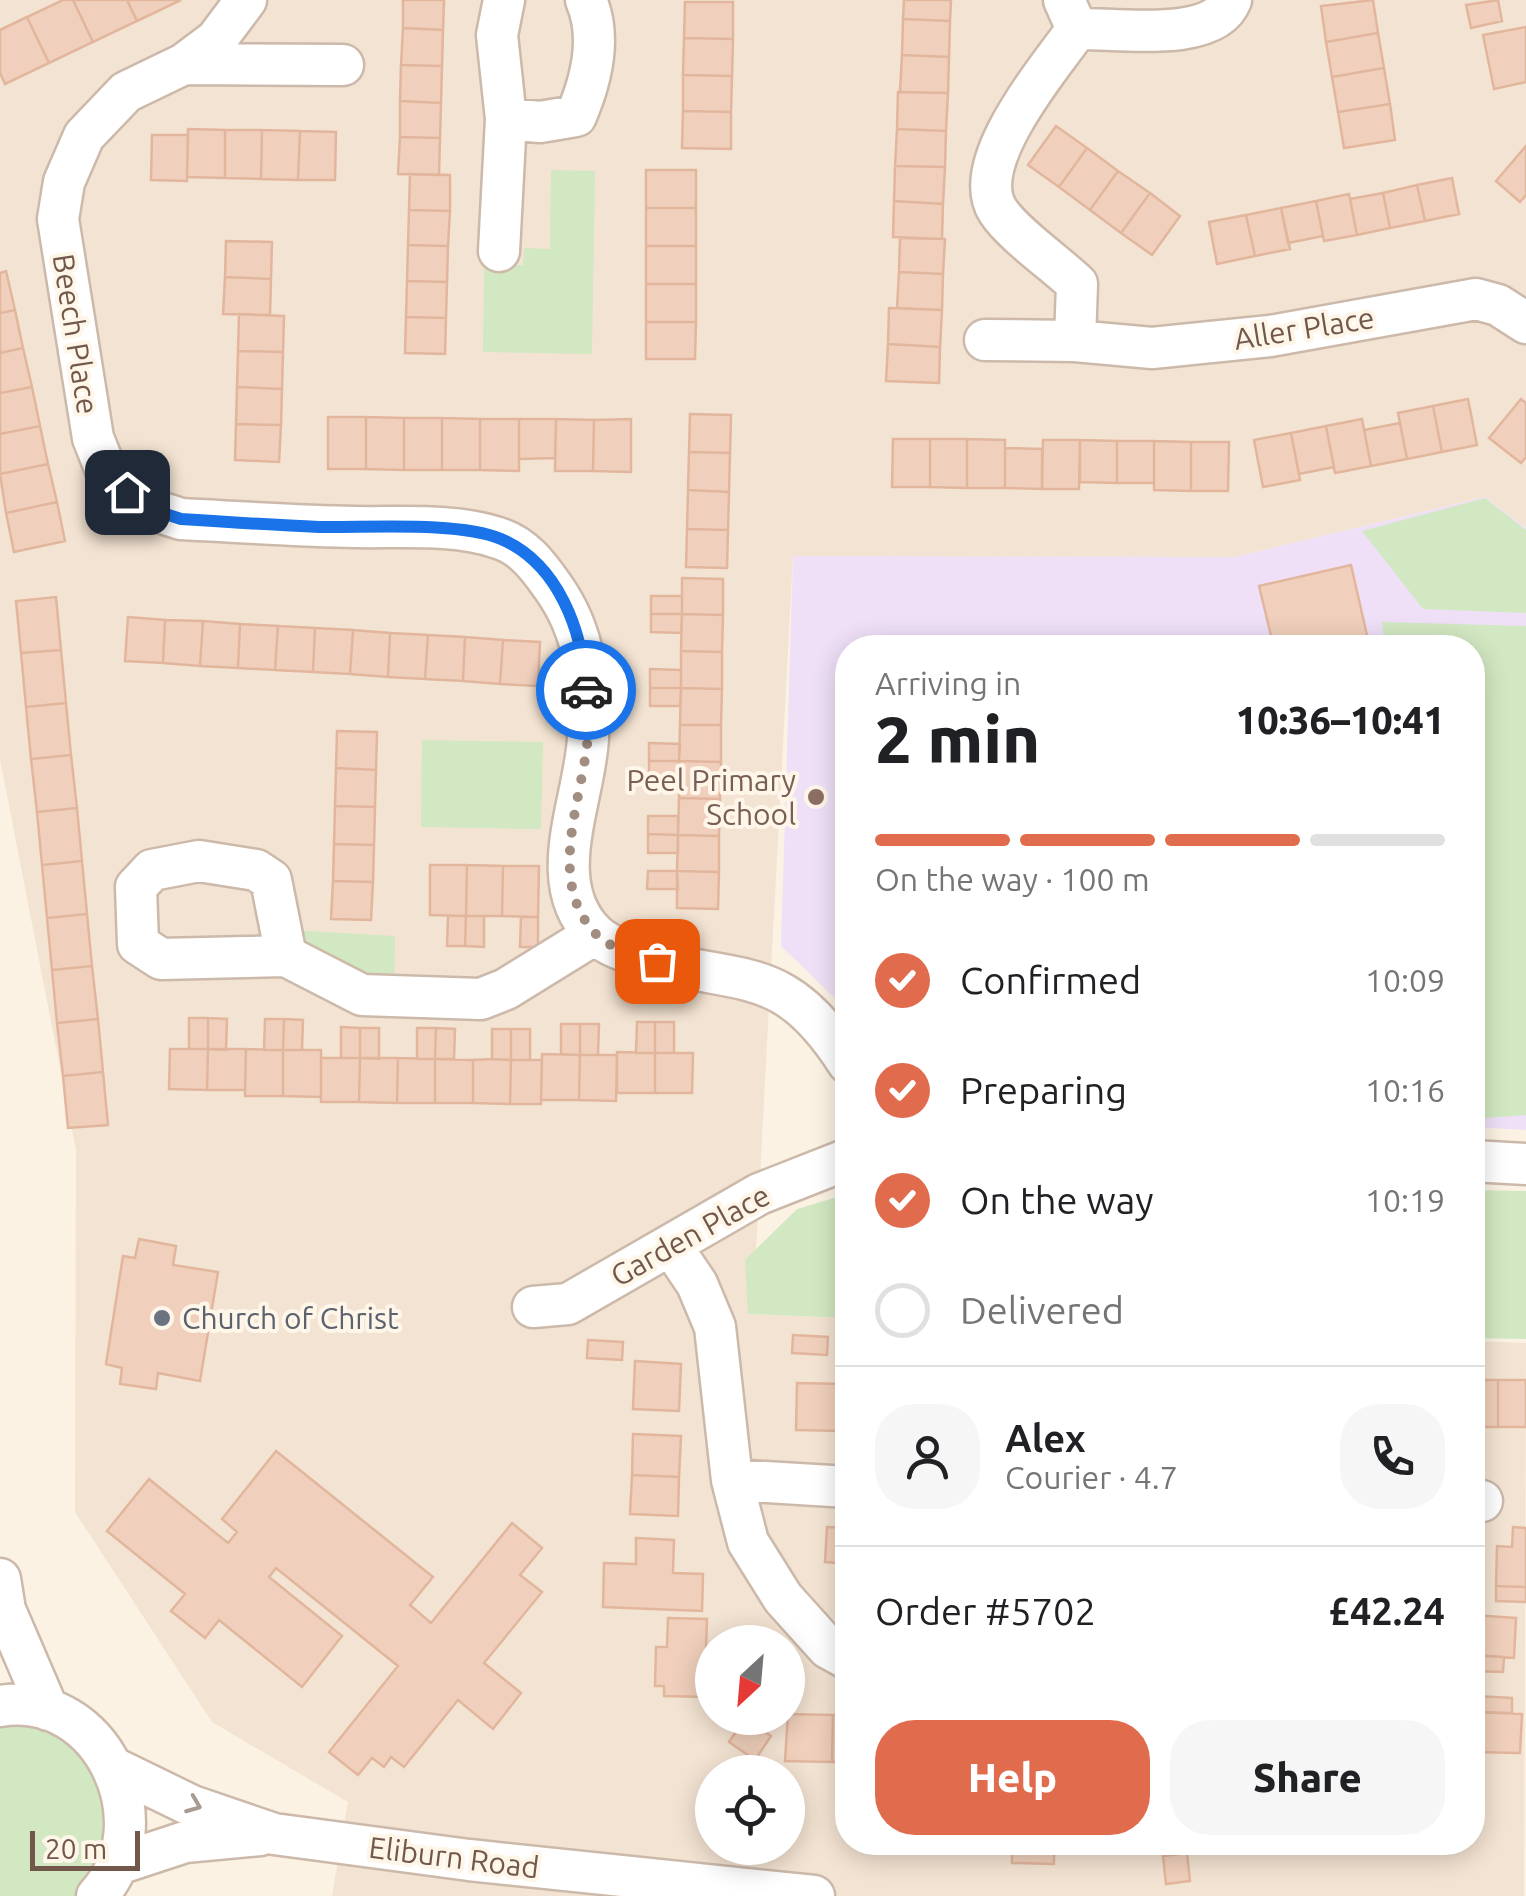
<!DOCTYPE html>
<html lang="en">
<head>
<meta charset="utf-8">
<style>
  body { margin:0; font-family:Ubuntu,sans-serif; background:#f6f6f6; color:#202124; height:100vh; display:flex; flex-direction:column; font-size:38px; white-space:nowrap }
  * { box-sizing:border-box; margin:0 }
  p { font-size:32px; color:#757577 }
  .icon { flex:none; width:55px; height:55px; fill:none; stroke:currentColor; stroke-width:2; stroke-linecap:round; stroke-linejoin:round }
  .map { position:relative; flex:1; overflow:hidden }
  .panel { position:absolute; left:835px; top:635px; width:650px; height:1220px; display:flex; flex-direction:column; background:#fff; border-radius:40px; box-shadow:0 5px 25px #0003 }
  .panel>* { flex:none }
  .needle { width:65px; rotate:206deg }
  .buttons { position:absolute; left:695px; top:1625px; display:grid; gap:20px }
  .buttons a { display:grid; place-items:center; width:110px; height:110px; border-radius:50%; background:#fff; box-shadow:0 5px 25px #0003; font-size:50px }
  .scale { position:absolute; left:30px; bottom:25px; width:110px; box-sizing:border-box; padding-left:10px; border:5px solid #72584a; border-top:0; font-size:28px; line-height:35px; white-space:nowrap; color:#72584a; -webkit-text-stroke:8px #fef6e9; paint-order:stroke }
  .pin { position:absolute; display:grid; place-items:center; width:85px; height:85px; color:#fff; margin:-42px; border-radius:20px; box-shadow:0 5px 15px #0006 }
  .courier { position:absolute; display:grid; place-items:center; width:100px; height:100px; margin:-50px; border:8px solid #1a73e8; border-radius:50%; background:#fff; color:#222; box-shadow:0 2px 12px #0007 }
  .overview em { font-style:normal; font-weight:800 }
  .overview div { display:flex; flex-direction:column-reverse }
  .overview { display:flex; align-items:center; justify-content:space-between; height:170px; padding:0 40px }
  h1 { font-size:65px; font-weight:800; line-height:75px }
  .bar { display:grid; grid-template-columns:repeat(4,1fr); gap:15px 10px; align-content:center; height:120px; padding:0 40px }
  .bar i { height:12px; border-radius:8px; background:#e0e0e0 }
  .bar .selected { background:#e16b4d }
  .bar p { grid-column:span 4 }
  .line { display:flex; align-items:center; gap:25px; padding:0 40px; border-top:2px solid #e0e0e0 }
  .line div { flex:1 }
  .round { display:grid; place-items:center; flex:none; width:105px; height:105px; border-radius:40px; background:#f6f6f6 }
  ol { padding:0 40px; list-style:none }
  li { display:flex; align-items:center; gap:30px; height:110px }
  li p { margin-inline-start:auto }
  li .icon { padding:10px; border-radius:50%; background:#e16b4d; color:#fff; stroke-width:4 }
  li:last-child { color:#757577 }
  li i { width:55px; height:55px; border:5px solid #e0e0e0; border-radius:50% }
  .action { display:flex; gap:20px; margin-top:auto; padding:20px 40px }
  .action a { flex:1; height:115px; border-radius:40px; background:#e16b4d; color:#fff; font-size:40px; font-weight:800; line-height:115px; text-align:center }
  .action a+a { background:#f6f6f6; color:#202124 }
  .map>svg:first-child { display:block }
  .residential { fill:#f3e3d2; fill-rule:evenodd }
  .education { fill:#efe0f7 }
  .green { fill:#d2e8c2 }
  .building { fill:#f0d0bc; stroke:#e2b69d; stroke-width:2.5 }
  .lines { fill:none; stroke-linecap:round; stroke-linejoin:round }
  .minor-casing { stroke:#ccb9aa; stroke-width:45 }
  .minor { stroke:#fff; stroke-width:40 }
  .oneway { stroke:#aa9b92 }
  .done { stroke:#a28e80; stroke-width:10; stroke-dasharray:0 18 }
  .route { stroke:#1a73e8; stroke-width:12 }
  .education-dot { fill:#8d6e63; stroke:#fef6e9; stroke-width:4 }
  .worship-dot { fill:#6b7280; stroke:#fef6e9; stroke-width:4 }
  .labels { text-anchor:middle; dominant-baseline:central; stroke-width:8; stroke-linejoin:round; paint-order:stroke }
  .street-label { font-size:30px; fill:#72584a; stroke:#fef6e9 }
  .education-label { font-size:30px; fill:#785e54; stroke:#fef6e9; text-anchor:end }
  .worship-label { font-size:30px; fill:#5b616d; stroke:#fef6e9; text-anchor:start }
</style>
</head>
<body>
<div class="map">
<svg width="1526" height="1896" viewBox="0 0 1526 1896">
  <rect width="100%" height="100%" fill="#fbf2e3"/>
  <path class="residential" d="M0,0H1526V528L1485,497L1235,557H793L756,1250L748,1314L847,1318L848,1842H1472L1473,1341L1526,1343L1524,1896H332L348,1802L212,1722L75,1512L76,1150L0,759ZM712,1642H788V1718H712ZM712,1772H788V1848H712Z"/>
  <path class="education" d="M1485,497L1526,528V1130L1473,1127L1472,648H848L847,1010L781,946L793,556L1235,557Z"/>
  <path class="green" d="M551,170L595,171L592,354L483,352L484,265H523L524,248L550,249Z
    M1485,498L1526,530V613L1423,609L1362,531Z
    M1382,622L1526,626V1115L1473,1119L1472,648L1385,647Z
    M422,740L543,742L541,829L421,827Z
    M289,930L395,936L394,984L331,972Z
    M1473,1190L1526,1191V1339L1473,1338Z
    M847,1194V1318L748,1314L745,1260L797,1209Z
    M0,1723L50,1727L105,1776L110,1852L79,1896H0Z"/>
  <path class="building" d="M63,0H73L93,42L49,63L27,17Z
    M73,0H127L137,21L93,42Z
    M127,0H181L137,21Z
    M403,0H444L443,30L403,28Z
    M904,0H951L950,21L903,19Z
    M1373,0L1378,33L1326,42L1321,6Z
    M1498,0L1502,21L1471,28L1466,5Z
    M685,2H733V39L684,38Z
    M27,17L49,63L5,84L0,73V30Z
    M903,19L950,21L949,57L902,55Z
    M1526,27V82L1494,89L1483,35Z
    M403,28L443,30L442,66L401,65Z
    M1378,33L1384,68L1332,77L1326,42Z
    M684,38L733,39L732,76L683,75Z
    M902,55L949,57L948,93L900,92Z
    M401,65L442,66L441,103L400,101Z
    M1384,68L1390,104L1338,112L1332,77Z
    M683,75L732,76L731,112L683,111Z
    M898,92L948,93L946,131L897,129Z
    M400,101L441,103L440,138L400,137Z
    M1390,104L1395,140L1344,148L1338,112Z
    M683,111L731,112V149L682,148Z
    M1056,126L1087,148L1059,187L1028,165Z
    M188,129L225,130V178L187,177Z
    M897,129L946,131L945,167L895,166Z
    M225,130H262L261,179L225,178Z
    M262,130L300,131L298,180L261,179Z
    M300,131L336,132L335,180H298Z
    M152,135H188L187,181L151,180Z
    M400,137L440,138L439,175L398,174Z
    M1526,146V195L1520,202L1496,181Z
    M1087,148L1118,171L1090,210L1059,187Z
    M895,166L945,167L943,204L894,201Z
    M646,170H696V208H646Z
    M1118,171L1150,193L1121,233L1090,210Z
    M410,174L450,175V211L409,210Z
    M1452,178L1459,214L1425,221L1417,185Z
    M1417,185L1425,221L1390,228L1383,193Z
    M1150,193L1180,216L1152,255L1121,233Z
    M1383,193L1390,228L1357,235L1350,199Z
    M1349,194L1357,235L1324,241L1316,201Z
    M894,201L943,204L942,239L893,237Z
    M1316,201L1323,236L1288,243L1281,208Z
    M646,208H696V246H646Z
    M1281,208L1290,249L1255,256L1246,215Z
    M409,210L450,211L448,246L408,245Z
    M1246,215L1255,256L1217,264L1209,222Z
    M900,238L945,239L943,274L899,272Z
    M226,241L272,242L271,279L225,277Z
    M408,245L448,246L447,282L407,281Z
    M646,246H696V284H646Z
    M6,271L15,310L0,313V273Z
    M899,272L943,274L942,310L897,308Z
    M225,277L271,279L270,315L223,314Z
    M407,281L447,282L446,318L406,317Z
    M646,284H696V322H646Z
    M889,308L942,310L940,347L888,344Z
    M15,310L23,348L0,353V313Z
    M239,314L284,316L283,352L238,351Z
    M406,317L446,318L445,354L405,353Z
    M646,322H696L695,359H646Z
    M888,344L940,347L939,383L886,381Z
    M23,348L32,387L0,393V353Z
    M238,351L283,352L282,389L237,387Z
    M32,387L40,426L0,434V393Z
    M237,387L282,389L281,425L236,424Z
    M1468,399L1477,445L1442,452L1433,406Z
    M1521,399L1526,403V457L1521,463L1489,438Z
    M1433,406L1442,452L1407,459L1398,413Z
    M690,414L731,415L730,453L689,452Z
    M328,417H366V469H328Z
    M366,417L404,418V470L366,469Z
    M404,418H442V470H404Z
    M442,418L480,419V470H442Z
    M480,419H519V471L480,470Z
    M519,419H556L555,458L519,459Z
    M556,419L594,420L593,471H555Z
    M631,419V472L593,471L594,420Z
    M1362,419L1371,466L1335,473L1326,426Z
    M1400,423L1407,459L1371,466L1364,430Z
    M236,424L281,425L279,462L235,460Z
    M40,426L48,464L0,474V434Z
    M1326,426L1334,467L1299,474L1291,433Z
    M1291,433L1300,480L1263,487L1254,440Z
    M893,439H930V487H892Z
    M930,439H967V488L930,487Z
    M967,439L1005,440V488H967Z
    M1043,440H1080L1079,489H1042Z
    M1080,440L1117,441V483L1080,482Z
    M1117,441H1154V483H1117Z
    M1154,441L1191,442V491L1154,490Z
    M1191,442H1229L1228,491H1191Z
    M1005,448L1042,449V489L1005,488Z
    M689,452L730,453L729,492L688,490Z
    M48,464L57,502L6,513L0,474Z
    M688,490L729,492L728,530L687,529Z
    M57,502L65,541L14,552L6,513Z
    M687,529L728,530L727,568L686,567Z
    M1351,565L1369,644L1274,648L1259,586Z
    M682,578L723,579V615L682,614Z
    M651,596H682V614H651Z
    M56,597L61,650L21,653L16,601Z
    M651,614H682L681,633L651,632Z
    M682,614L723,615L722,652L681,651Z
    M128,617L165,620L163,663L125,661Z
    M165,620L203,621L200,666L163,663Z
    M203,621L240,624L238,668L200,666Z
    M240,624L278,626L275,670L238,668Z
    M278,626L315,628L313,672L275,670Z
    M315,628L353,630L350,674L313,672Z
    M353,630L390,633L388,677L350,674Z
    M390,633L428,635L425,679L388,677Z
    M428,635L465,637L463,681L425,679Z
    M465,637L503,640L500,684L463,681Z
    M503,640L540,642L538,686L500,684Z
    M61,650L66,703L26,707L21,653Z
    M681,651L722,652V689L681,688Z
    M650,669L681,670V688H650Z
    M650,688H681L680,706H650Z
    M681,688L722,689L721,725H680Z
    M66,703L71,755L31,759L26,707Z
    M680,725H721V762L679,761Z
    M337,731L377,732L376,770L336,768Z
    M649,743L680,744L679,761H649Z
    M71,755L77,808L37,812L31,759Z
    M649,761H679V780L649,779Z
    M679,761L721,762L720,799L679,798Z
    M336,768L376,770L375,807L335,806Z
    M679,798L720,799L719,836L678,835Z
    M335,806L375,807L374,845L334,844Z
    M77,808L82,861L42,865L37,812Z
    M648,816H678V835L648,834Z
    M648,834L678,835V853H648Z
    M678,835L719,836V872L677,871Z
    M334,844L374,845L373,882L333,881Z
    M82,861L87,914L47,918L42,865Z
    M430,865H467L466,916L430,915Z
    M467,865L503,866L502,916H466Z
    M503,866H539L538,917L502,916Z
    M648,871H677L678,889H647Z
    M677,871L719,872L718,909L677,908Z
    M333,881L373,882L371,920L331,919Z
    M87,914L92,966L52,970L47,918Z
    M448,916H466L465,946H447Z
    M466,916H484V947L465,946Z
    M521,917H538V947H520Z
    M92,966L98,1019L57,1023L52,970Z
    M189,1018H208V1049H189Z
    M208,1018L227,1019L226,1050L208,1049Z
    M98,1019L103,1072L63,1076L57,1023Z
    M265,1019H284L283,1050H264Z
    M284,1019L303,1020L302,1050H283Z
    M637,1022H655V1053H636Z
    M655,1022H674V1053H655Z
    M561,1024H580V1055L561,1054Z
    M580,1024H599L598,1055H580Z
    M341,1027L360,1028V1058H341Z
    M360,1028H379V1059L360,1058Z
    M417,1028H436L435,1059H417Z
    M436,1028L455,1029L454,1059H435Z
    M492,1029H511V1060L492,1059Z
    M511,1029H530V1060H511Z
    M170,1049H208L207,1090L169,1089Z
    M208,1049H246L245,1090H207Z
    M246,1049L283,1050V1096H245Z
    M283,1050H321V1097L283,1096Z
    M617,1052L655,1053V1093H617Z
    M655,1053H693L692,1093H655Z
    M542,1054L580,1055L579,1100H541Z
    M580,1055H617L616,1101L579,1100Z
    M321,1058H360L359,1102H321Z
    M360,1058H398L397,1103L359,1102Z
    M398,1058L435,1059V1103H397Z
    M435,1059L473,1060V1103H435Z
    M492,1059L511,1060L510,1104L473,1103V1060Z
    M511,1060H542L541,1104H510Z
    M103,1072L108,1125L68,1128L63,1076Z
    M139,1239L176,1246L173,1265L218,1272L200,1381L158,1373L156,1389L120,1384L122,1368L106,1364L123,1256L135,1258Z
    M793,1335L828,1337L827,1355L792,1353Z
    M588,1340L623,1342L622,1360L587,1358Z
    M635,1361L681,1364L679,1411L633,1409Z
    M1472,1380H1498V1427H1472Z
    M1498,1380H1526V1427H1498Z
    M797,1383L844,1384L843,1431L796,1430Z
    M633,1434L681,1436L679,1477L632,1475Z
    M276,1451L433,1577L410,1605L431,1623L512,1523L542,1548L520,1575L542,1592L484,1663L521,1693L493,1729L458,1700L404,1767L391,1757L384,1767L372,1758L358,1775L329,1752L398,1666L276,1568L269,1577L342,1636L302,1687L219,1620L205,1638L171,1611L185,1594L107,1531L149,1479L228,1543L237,1532L222,1519Z
    M632,1475L679,1477L678,1516L630,1514Z
    M827,1527L848,1528V1564L825,1562Z
    M1513,1527L1526,1528V1587L1496,1586L1497,1546L1512,1547Z
    M636,1538L674,1540L673,1573L703,1574L702,1611L603,1607L604,1563L636,1564Z
    M1496,1586L1526,1587V1602L1496,1601Z
    M1472,1615L1516,1618L1514,1658L1472,1655Z
    M668,1618L707,1619L706,1649H712V1683L708,1682L707,1697L664,1696V1686H655L656,1647H667Z
    M1472,1655L1504,1657L1503,1672L1472,1671Z
    M1476,1696L1512,1698V1713L1476,1712Z
    M1475,1712L1522,1714L1520,1753L1473,1752Z
    M788,1714L833,1715L832,1762L785,1761Z
    M833,1715H848V1762H832Z
    M745,1719L771,1736L755,1760L729,1742Z
    M1012,1842H1054V1864L1012,1863Z
    M1187,1853L1190,1881L1166,1884L1163,1856Z"/>
  <g class="lines">
    <g class="minor-casing">
      <path id="minor" d="M1064,0L1077,29C1117,28 1214,44 1231,0
        M1077,29C1050,68 967,163 998,211C1013,234 1055,263 1077,284L1075,341L1152,348L1270,336L1476,299L1498,305L1526,323
        M184,64L216,40L246,0
        M343,65L184,64L126,92L84,136L64,182L58,219L93,438L109,478L144,507L181,519C239,522 297,526 355,527C400,528 455,523 498,538C524,546 539,567 553,587C586,633 590,683 588,738C585,800 542,883 595,934C608,946 627,952 643,957C741,987 783,961 848,1063
        M506,119L540,122L576,116C591,81 602,37 586,0
        M499,251L506,119L497,35L504,0
        M985,340L1075,341
        M199,861L256,870L271,880L286,956L161,959L138,944L136,887L152,870Z
        M286,956L362,995L481,999L506,989L595,934
        M1472,1161L1526,1164
        M672,1247L697,1284L715,1327L732,1480L748,1542L783,1598L828,1648L848,1659
        M533,1307L568,1304L759,1194L848,1159
        M732,1480L848,1487
        M1472,1501H1482
        M0,1579L5,1610L48,1710
        M0,1706C102,1689 164,1824 97,1896
        M116,1769L192,1806L274,1834L469,1860L814,1896
        M118,1864L185,1842L260,1835"/>
    </g>
    <use href="#minor" class="minor"/>
  </g>
  <defs><path id="oneway-chevron" d="M-2-3.5L2.5 0L-2 3.5" fill="none" stroke-width="1.6" stroke-linecap="round" stroke-linejoin="round" transform="scale(2.5)"/></defs>
  <use class="oneway" href="#oneway-chevron" transform="translate(194 1805) rotate(22)"/>
  <g class="lines">
    <path class="done" d="M586,690C587,708 589,727 587,745C580,805 548,881 594,932C609,949 636,955 657,961"/>
    <path class="route" d="M127,492L144,507L181,519C227,522 273,525 319,527C366,528 459,521 501,539C559,564 583,632 586,690"/>
  </g>
  <circle class="education-dot" cx="816" cy="797" r="10"/>
  <circle class="worship-dot" cx="162" cy="1318" r="10"/>
  <g class="labels">
    <g class="street-label">
      <text transform="translate(1304 328) rotate(-9)">Aller Place</text>
      <text transform="translate(76 334) rotate(81)">Beech Place</text>
      <text transform="translate(690 1235) rotate(-29)">Garden Place</text>
      <text transform="translate(454 1857) rotate(7)">Eliburn Road</text>
    </g>
    <g class="education-label">
      <text x="796" y="780">Peel Primary<tspan x="796" dy="34">School</tspan></text>
    </g>
    <g class="worship-label">
      <text x="182" y="1318">Church of Christ</text>
    </g>
  </g>
</svg>
<div class="buttons">
<a><svg class="needle" viewBox="-14 -14 28 28"><path d="M0-13l5 13h-10z" fill="#e53935"/><path d="M0 13l5-13h-10z" fill="#757577"/></svg></a>
<a><svg class="icon" aria-label="locate" viewBox="0 0 24 24"><circle cx="12" cy="12" r="6"/><path d="M12 2v4M12 18v4M2 12h4M18 12h4"/></svg></a>
</div>
<div class="scale">20 m</div>
<div class="pin" style="left:657px;top:961px;background:#ea580c"><svg class="icon" aria-label="bag" viewBox="0 0 24 24"><path d="M5 8h14l-1 12H6zM9 8a3 3 0 0 1 6 0"/></svg></div>
<div class="pin" style="left:127px;top:492px;background:#1f2937"><svg class="icon" aria-label="home" viewBox="0 0 24 24"><path d="M3 11l9-7 9 7M6 9v11h12V9"/></svg></div>
<div class="courier" style="left:586px;top:690px"><svg class="icon" aria-label="car" viewBox="0 0 24 24"><path d="M5 17H2v-5l4-1 3-4h7l3 4 3 1v5h-3M9 17h6M6 11h13"/><circle cx="7" cy="17" r="2"/><circle cx="17" cy="17" r="2"/></svg></div>
<section class="panel">
<div class="overview"><div><h1>2 min</h1><p>Arriving in</p></div><em>10:36–10:41</em></div>
<div class="bar"><i class="selected"></i><i class="selected"></i><i class="selected"></i><i></i><p>On the way · 100 m</p></div>
<ol>
<li><svg class="icon" aria-label="check" viewBox="0 0 24 24"><path d="M5 12l5 5 9-10"/></svg>Confirmed<p>10:09</p></li>
<li><svg class="icon" aria-label="check" viewBox="0 0 24 24"><path d="M5 12l5 5 9-10"/></svg>Preparing<p>10:16</p></li>
<li><svg class="icon" aria-label="check" viewBox="0 0 24 24"><path d="M5 12l5 5 9-10"/></svg>On the way<p>10:19</p></li>
<li><i></i>Delivered</li>
</ol>
<div class="line" style="height:180px"><a class="round"><svg class="icon" aria-label="person" viewBox="0 0 24 24"><circle cx="12" cy="8" r="4"/><path d="M4 21q1-7 8-7t8 7"/></svg></a><div><b>Alex</b><p>Courier · 4.7</p></div><a class="round"><svg class="icon" aria-label="phone" viewBox="0 0 24 24"><path d="M5 4h4l2 5-3 2q2 4 5 5l2-3 5 2v4C11 20 4 13 5 4z"/></svg></a></div>
<div class="line" style="height:130px"><div>Order #5702</div><b>£42.24</b></div>
<div class="action"><a>Help</a><a>Share</a></div>
</section>
</div>
</body>
</html>
